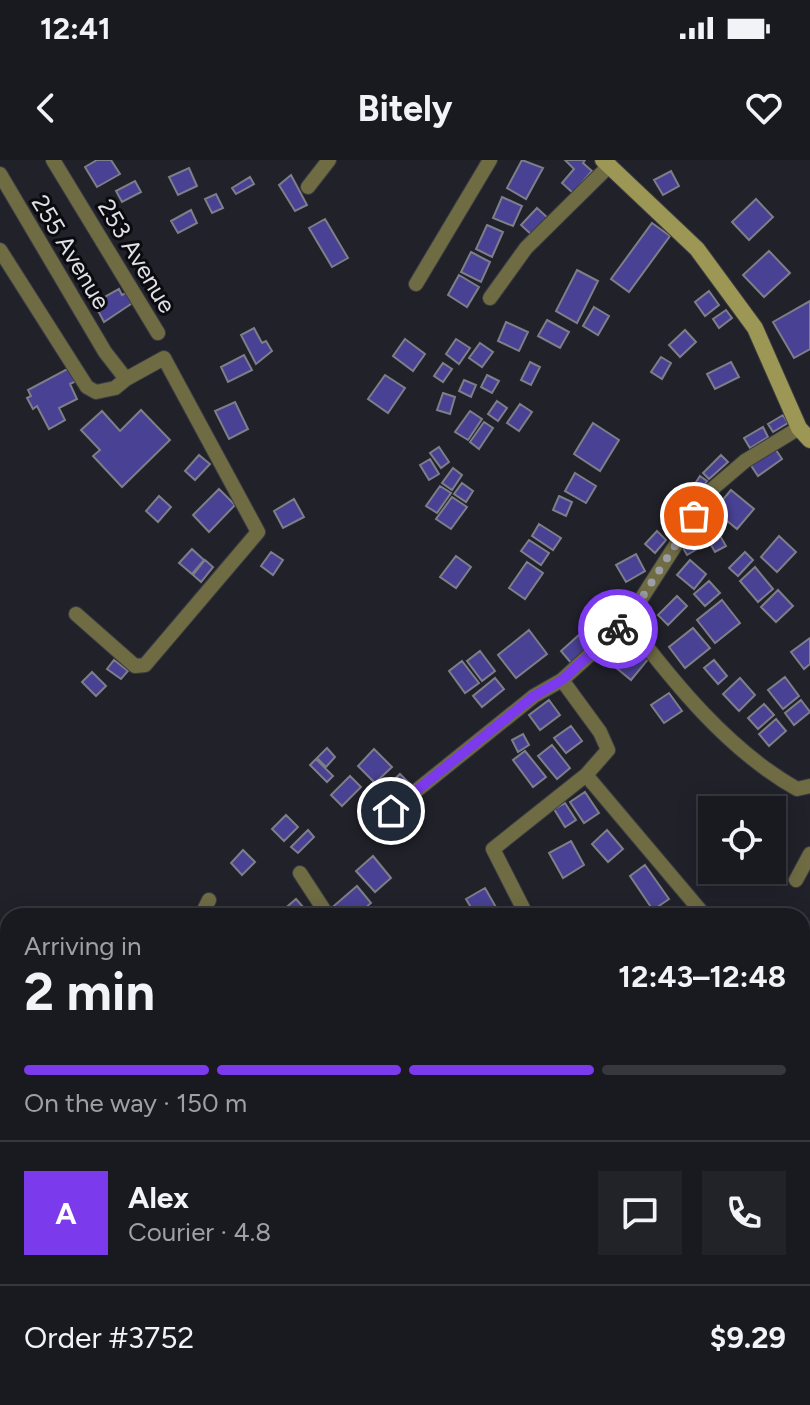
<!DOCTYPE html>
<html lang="en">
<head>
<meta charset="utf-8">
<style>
  body { margin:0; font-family:Figtree,sans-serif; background:#222229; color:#f1f3f6; height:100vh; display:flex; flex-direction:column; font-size:30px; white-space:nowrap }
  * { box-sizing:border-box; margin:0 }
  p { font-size:26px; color:#9fa0a5 }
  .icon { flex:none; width:44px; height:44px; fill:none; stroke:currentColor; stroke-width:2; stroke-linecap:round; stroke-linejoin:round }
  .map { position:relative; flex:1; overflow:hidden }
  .details { position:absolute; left:0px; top:748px; width:810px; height:498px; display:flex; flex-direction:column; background:#191920; border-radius:24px 24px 0 0; box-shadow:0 4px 20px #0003,0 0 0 2px #37383e }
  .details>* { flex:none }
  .tools { position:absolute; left:698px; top:636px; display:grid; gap:16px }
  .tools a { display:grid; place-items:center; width:88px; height:88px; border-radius:0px; background:#191920; box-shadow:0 4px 20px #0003,0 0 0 2px #37383e; font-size:40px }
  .pin { position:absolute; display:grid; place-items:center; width:68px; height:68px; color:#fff; margin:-34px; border:4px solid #fff; border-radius:50%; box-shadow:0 2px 8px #0007 }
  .courier { position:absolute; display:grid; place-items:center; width:80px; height:80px; margin:-40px; border:6px solid #7c3aed; border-radius:50%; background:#fff; color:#222; box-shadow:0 2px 10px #0007 }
  .head em { font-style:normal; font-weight:700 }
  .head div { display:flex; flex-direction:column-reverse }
  .head { display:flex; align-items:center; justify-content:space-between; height:136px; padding:0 24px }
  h1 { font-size:52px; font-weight:700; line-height:60px }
  .bar { display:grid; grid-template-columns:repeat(4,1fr); gap:12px 8px; align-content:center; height:96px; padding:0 24px }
  .bar i { height:10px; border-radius:6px; background:#37383e }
  .bar .active { background:#7c3aed }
  .bar p { grid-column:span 4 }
  .line { display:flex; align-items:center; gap:20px; padding:0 24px; border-top:2px solid #37383e }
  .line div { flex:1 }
  .round { display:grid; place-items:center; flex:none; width:84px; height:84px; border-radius:0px; background:#222229 }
  .status { display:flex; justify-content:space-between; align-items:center; height:56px; padding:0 40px; background:#191920; direction:ltr }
  .status svg { height:22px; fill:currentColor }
  header { display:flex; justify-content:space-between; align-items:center; height:104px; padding:0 24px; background:#191920; font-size:36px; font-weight:700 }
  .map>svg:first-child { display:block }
  .building { fill:#494193; stroke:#7d7e88; stroke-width:2 }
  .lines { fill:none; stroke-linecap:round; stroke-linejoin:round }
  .street-casing { stroke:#3c3c44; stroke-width:16 }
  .secondary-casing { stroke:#3c3c44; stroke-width:18 }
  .street { stroke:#6f6c44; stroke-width:14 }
  .secondary { stroke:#9c9754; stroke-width:16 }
  .done { stroke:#9d9ea5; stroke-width:8; stroke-dasharray:0 14.4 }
  .route { stroke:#7c3aed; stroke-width:10 }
  .labels { text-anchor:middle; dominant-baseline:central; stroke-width:6; stroke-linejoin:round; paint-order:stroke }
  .street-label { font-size:24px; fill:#e0e1e7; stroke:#0b0b0f }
</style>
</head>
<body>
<div class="status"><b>12:41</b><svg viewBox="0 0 49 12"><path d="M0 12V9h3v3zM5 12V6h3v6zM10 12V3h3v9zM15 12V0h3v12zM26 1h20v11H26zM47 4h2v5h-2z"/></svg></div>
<header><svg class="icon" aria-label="back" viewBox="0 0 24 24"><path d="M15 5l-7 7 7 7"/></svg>Bitely<svg class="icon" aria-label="heart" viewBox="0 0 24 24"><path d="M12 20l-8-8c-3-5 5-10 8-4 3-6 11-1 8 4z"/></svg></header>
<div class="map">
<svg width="810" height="1245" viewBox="0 0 810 1245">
  <rect width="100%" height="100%" fill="#21212a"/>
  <path class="building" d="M97,0H111L120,14L97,27L85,7Z
    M522,0L543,8L526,39L507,28Z
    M565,0H585L583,3L592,11L573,33L562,23L574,9Z
    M189,8L197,26L178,35L169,17Z
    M671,11L679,26L663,35L654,20Z
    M291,15L307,45L295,51L279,25Z
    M250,17L254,24L236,34L232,28Z
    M135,21L141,32L122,42L116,31Z
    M216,34L223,48L212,53L205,39Z
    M502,37L522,46L513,66L493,58Z
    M756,39L773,57L749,80L732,62Z
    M537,48L549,59L533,76L521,65Z
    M191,50L197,63L178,73L171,61Z
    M325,59L348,98L332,107L309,68Z
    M652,63L670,76L629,132L611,119Z
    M487,65L503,72L492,97L476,89Z
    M769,91L790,113L764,137L743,115Z
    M471,92L490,102L481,122L461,112Z
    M577,110L598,121L577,163L556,151Z
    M459,115L479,127L467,147L448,135Z
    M119,129L122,135L129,131L134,142L104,162L94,143Z
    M709,131L719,145L705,156L695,142Z
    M810,141V189L794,198L773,162Z
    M594,147L609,156L598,175L583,166Z
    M726,150L732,158L719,168L713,159Z
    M547,160L569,172L560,188L538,176Z
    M506,162L528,172L519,191L498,181Z
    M254,168L262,183L266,181L272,191L256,204L241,175Z
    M685,170L696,182L680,197L669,185Z
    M405,179L425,194L413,211L393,196Z
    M456,179L470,188L459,204L446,194Z
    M480,183L493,192L482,207L469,198Z
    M244,195L252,210L228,222L221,207Z
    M661,197L671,203L662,219L651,212Z
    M530,202L540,207L531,225L521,220Z
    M731,202L739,217L715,229L707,214Z
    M443,203L452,209L443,222L434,216Z
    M71,207L78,220L70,224L77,239L59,248L65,260L49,269L37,246L33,249L27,238L31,236L28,230Z
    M385,215L405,228L388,253L368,239Z
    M487,215L499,221L492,233L481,227Z
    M464,220L476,225L471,237L459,231Z
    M443,233L455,237L450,254L437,250Z
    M497,241L507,248L498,261L488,254Z
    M235,242L248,269L229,279L215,251Z
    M520,244L532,252L519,271L507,263Z
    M141,250L170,280L122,327L93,296L100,290L81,270L102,251L120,271Z
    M470,251L482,259L468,280L455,272Z
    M783,255L788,263L773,272L768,264Z
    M484,262L493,268L479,289L470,282Z
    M593,263L619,280L600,311L574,294Z
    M763,267L768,277L750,288L744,278Z
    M439,287L449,302L441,308L430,293Z
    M774,287L782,299L758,316L750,304Z
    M199,295L210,304L195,320L185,311Z
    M721,295L728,302L709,319L703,313Z
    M430,299L439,314L429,320L420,305Z
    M453,308L462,315L452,330L442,323Z
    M575,313L596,326L586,343L565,331Z
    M700,316L707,321L694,341L687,336Z
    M462,323L473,331L466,342L454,334Z
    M440,326L451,333L437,353L426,346Z
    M219,329L235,345L209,372L193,355Z
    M731,330L754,349L737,369L714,350Z
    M159,336L171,347L158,362L146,351Z
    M559,336L572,342L566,356L553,350Z
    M452,337L467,347L451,369L436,359Z
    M294,339L304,357L283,368L274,351Z
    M539,364L561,378L553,390L532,376Z
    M657,371L666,380L655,393L645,384Z
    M691,374L699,388L687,395L679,381Z
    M719,374L726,386L715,392L708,380Z
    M779,376L796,392L777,412L761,397Z
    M529,380L549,393L541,405L521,391Z
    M192,389L204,400L192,414L179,403Z
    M271,392L283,400L273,415L261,406Z
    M745,392L753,400L738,416L729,408Z
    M636,394L645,411L626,422L616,405Z
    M456,396L471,407L456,428L440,417Z
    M205,400L213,407L201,422L193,415Z
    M690,400L706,414L694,429L677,415Z
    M527,402L543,413L525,439L509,428Z
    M755,407L773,429L758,442L740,421Z
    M709,421L720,433L705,446L694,434Z
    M778,430L793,446L776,462L761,447Z
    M617,432L623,443L611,450L604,439Z
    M677,436L687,446L668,465L658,455Z
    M722,440L740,463L715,483L697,460Z
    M603,449L616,461L601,479L587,468Z
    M693,468L710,488L685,508L669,487Z
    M529,470L547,494L516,518L498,495Z
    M580,474L591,486L572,504L561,491Z
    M810,478V504L804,509L791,492Z
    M633,483L650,497L631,520L614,506Z
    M480,491L495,511L482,521L467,501Z
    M114,500L128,511L121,519L107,509Z
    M714,500L727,516L718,524L704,508Z
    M462,501L479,523L465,533L449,511Z
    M92,512L106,526L96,536L82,522Z
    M785,517L799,536L783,549L768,530Z
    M495,518L504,529L482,547L473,536Z
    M740,518L755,535L739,551L723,534Z
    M669,533L682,551L664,563L651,545Z
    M549,540L560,555L540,570L529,555Z
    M801,540L810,552L794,565L785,553Z
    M764,544L774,555L758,569L748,558Z
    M776,559L786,571L769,586L759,574Z
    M571,566L582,581L566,593L554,578Z
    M523,574L529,585L518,592L512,580Z
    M552,585L570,608L557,619L538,596Z
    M327,588L335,597L326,607L317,598Z
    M374,589L392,607L375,623L358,606Z
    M525,591L546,617L533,627L513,600Z
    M316,599L333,616L327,622L310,605Z
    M400,614L413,627L396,644L383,630Z
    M350,616L361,627L342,646L331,635Z
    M585,632L599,653L584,663L570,642Z
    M565,643L576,660L565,667L554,649Z
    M286,655L298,667L284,681L272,669Z
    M308,670L314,677L298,693L291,687Z
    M607,670L623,689L608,702L592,684Z
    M571,681L584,705L563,718L549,693Z
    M243,690L255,702L242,715L231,703Z
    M373,696L391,718L375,732L356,711Z
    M645,705L669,739L653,750L630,716Z
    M357,726L371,743L356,756H333L328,751Z
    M485,728L501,756H476L466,739Z
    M296,739L311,756H284L281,752Z"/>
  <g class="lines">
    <g class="street-casing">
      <path id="street" d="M53,0L158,173
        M0,14L105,192L126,219L164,198L258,372L145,505L135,506L76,454
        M308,27L329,0
        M0,90L87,227L96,232L115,228L126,219
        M416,124L490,0
        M490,138L526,88L610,5
        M627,461C674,523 728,590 797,629L810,626
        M391,651L534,536L562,520
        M300,713L328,756
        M796,720L810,694
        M201,756L209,740
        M527,756L493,689L586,615
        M705,756L586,615L608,590L600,572L562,520L627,461L711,330L745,301L799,268
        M802,885L810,892"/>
    </g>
    <g class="secondary-casing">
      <path id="secondary" d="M603,0L697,89L755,168L799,268L810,280"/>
    </g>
    <use href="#street" class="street"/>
    <use href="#secondary" class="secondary"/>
  </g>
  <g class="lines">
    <path class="done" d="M618,469L627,461L694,356"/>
    <path class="route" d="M391,651L534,536L562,520L618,469"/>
  </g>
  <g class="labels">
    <g class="street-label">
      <text transform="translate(71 92) rotate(59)">255 Avenue</text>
      <text transform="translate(137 96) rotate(59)">253 Avenue</text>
    </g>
  </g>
</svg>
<div class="tools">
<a><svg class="icon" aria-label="locate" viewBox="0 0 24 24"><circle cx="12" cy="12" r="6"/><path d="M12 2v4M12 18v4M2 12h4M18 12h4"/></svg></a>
</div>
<div class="pin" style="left:694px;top:356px;background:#ea580c"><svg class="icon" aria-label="bag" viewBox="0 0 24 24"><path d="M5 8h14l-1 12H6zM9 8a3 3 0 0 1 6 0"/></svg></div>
<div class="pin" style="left:391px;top:651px;background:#1f2937"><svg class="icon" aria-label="home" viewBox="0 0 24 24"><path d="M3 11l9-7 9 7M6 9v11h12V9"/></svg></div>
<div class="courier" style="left:618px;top:469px"><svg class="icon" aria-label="bike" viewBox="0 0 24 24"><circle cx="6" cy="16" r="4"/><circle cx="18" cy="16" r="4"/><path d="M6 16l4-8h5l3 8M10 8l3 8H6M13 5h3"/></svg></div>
<section class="details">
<div class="head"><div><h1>2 min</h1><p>Arriving in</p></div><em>12:43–12:48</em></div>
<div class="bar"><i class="active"></i><i class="active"></i><i class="active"></i><i></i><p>On the way · 150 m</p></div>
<div class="line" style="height:144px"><b class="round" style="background:#7c3aed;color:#fff">A</b><div><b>Alex</b><p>Courier · 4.8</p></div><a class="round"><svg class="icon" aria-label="chat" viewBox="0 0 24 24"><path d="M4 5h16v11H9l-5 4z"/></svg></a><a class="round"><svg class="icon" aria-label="phone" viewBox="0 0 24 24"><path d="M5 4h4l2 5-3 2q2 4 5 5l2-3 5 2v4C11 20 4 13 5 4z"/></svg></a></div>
<div class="line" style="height:104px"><div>Order #3752</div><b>$9.29</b></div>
</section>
</div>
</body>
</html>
